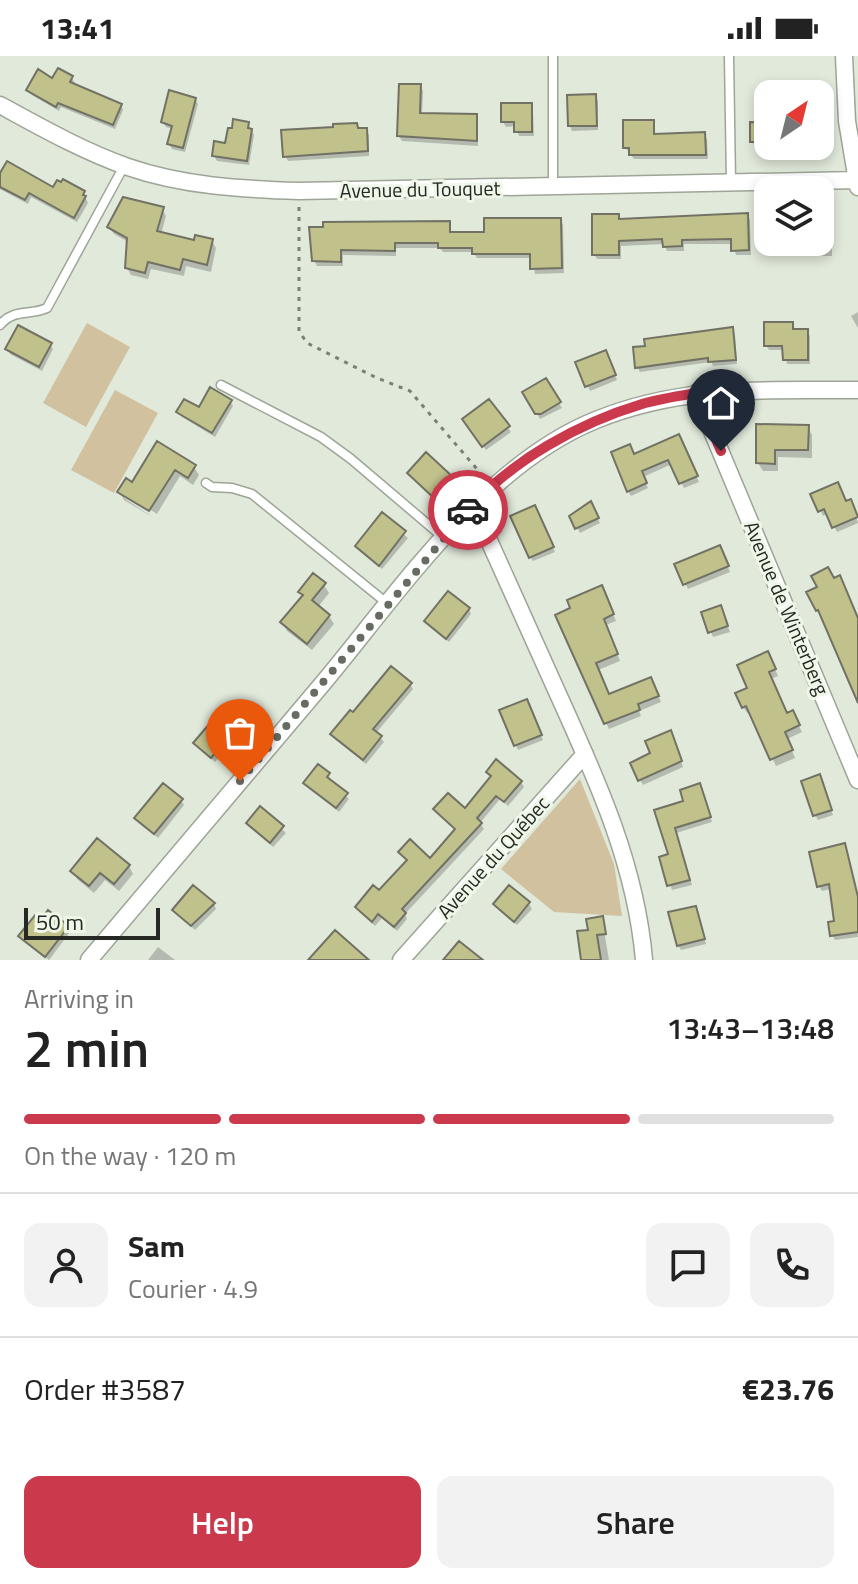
<!DOCTYPE html>
<html lang="en">
<head>
<meta charset="utf-8">
<style>
  body { margin:0; font-family:"Titillium Web",sans-serif; background:#f2f2f2; color:#222; height:100vh; display:flex; flex-direction:column; font-size:30px; white-space:nowrap }
  * { box-sizing:border-box; margin:0 }
  p { font-size:26px; color:#767676 }
  .icon { flex:none; width:44px; height:44px; fill:none; stroke:currentColor; stroke-width:2; stroke-linecap:round; stroke-linejoin:round }
  .map { position:relative; height:904px; overflow:hidden }
  .panel { display:flex; flex-direction:column; background:#fff; flex:1 }
  .panel>* { flex:none }
  .needle { width:52px; rotate:35deg }
  .buttons { position:absolute; left:754px; top:24px; display:grid; gap:16px }
  .buttons a { display:grid; place-items:center; width:80px; height:80px; border-radius:16px; background:#fff; box-shadow:0 4px 12px #0003; font-size:40px }
  .scale { position:absolute; left:24px; bottom:20px; width:136px; box-sizing:border-box; padding-left:8px; border:4px solid #252823; border-top:0; font-size:22px; line-height:28px; white-space:nowrap; color:#252823; -webkit-text-stroke:6px #eef7e8; paint-order:stroke }
  .pin { position:absolute; display:grid; place-items:center; width:68px; height:68px; color:#fff; margin:-82px -34px; border-radius:50% 50% 50% 0; rotate:-45deg; box-shadow:0 0 8px #0007 }
  .pin .icon { rotate:45deg }
  .courier { position:absolute; display:grid; place-items:center; width:80px; height:80px; margin:-40px; border:6px solid #ca394c; border-radius:50%; background:#fff; color:#222; box-shadow:0 2px 10px #0007 }
  .overview em { font-style:normal; font-weight:600 }
  .overview div { display:flex; flex-direction:column-reverse }
  .overview { display:flex; align-items:center; justify-content:space-between; height:136px; padding:0 24px }
  h1 { font-size:52px; font-weight:600; line-height:60px }
  .bar { display:grid; grid-template-columns:repeat(4,1fr); gap:12px 8px; align-content:center; height:96px; padding:0 24px }
  .bar i { height:10px; border-radius:6px; background:#e0e0e0 }
  .bar .active { background:#ca394c }
  .bar p { grid-column:span 4 }
  .line { display:flex; align-items:center; gap:20px; padding:0 24px; border-top:2px solid #e0e0e0 }
  .line div { flex:1 }
  .round { display:grid; place-items:center; flex:none; width:84px; height:84px; border-radius:16px; background:#f2f2f2 }
  .cta { display:flex; gap:16px; margin-top:auto; padding:16px 24px }
  .cta a { flex:1; height:92px; border-radius:16px; background:#ca394c; color:#fff; font-size:32px; font-weight:600; line-height:92px; text-align:center }
  .cta a+a { background:#f2f2f2; color:#222 }
  .status { display:flex; justify-content:space-between; align-items:center; height:56px; padding:0 40px; background:#fff; direction:ltr }
  .status svg { height:22px; fill:currentColor }
  .map>svg:first-child { display:block }
  .green { fill:#d1c19f }
  .shadow { fill:#0003 }
  .building { fill:#c0c18b; stroke:#717264; stroke-width:2 }
  .lines { fill:none; stroke-linecap:round; stroke-linejoin:round }
  .lane-casing { stroke:#9da597; stroke-width:11 }
  .street-casing { stroke:#9da597; stroke-width:19 }
  .path { stroke:#7a8077; stroke-width:3; stroke-dasharray:4 6; stroke-linecap:butt }
  .lane { stroke:#fff; stroke-width:8 }
  .street { stroke:#fff; stroke-width:16 }
  .done { stroke:#676c63; stroke-width:8; stroke-dasharray:0 14.4 }
  .route { stroke:#ca394c; stroke-width:10 }
  .labels { text-anchor:middle; dominant-baseline:central; stroke-width:6; stroke-linejoin:round; paint-order:stroke }
  .street-label { font-size:20px; fill:#252823; stroke:#eef7e8 }
</style>
</head>
<body>
<div class="status"><b>13:41</b><svg viewBox="0 0 49 12"><path d="M0 12V9h3v3zM5 12V6h3v6zM10 12V3h3v9zM15 12V0h3v12zM26 1h20v11H26zM47 4h2v5h-2z"/></svg></div>
<div class="map">
<svg width="858" height="904" viewBox="0 0 858 904">
  <rect width="100%" height="100%" fill="#e1e9db"/>
  <path class="green" d="M87,267L130,291L86,371L43,347Z
    M115,334L158,357L114,437L71,414Z
    M580,723L614,808L622,860L554,856L501,813Z"/>
  <path class="shadow" d="M72,22L75,27L73,30L121,49L123,54L115,73L61,51L59,55L32,39L29,34L53,24Z
    M420,30L423,35L422,59L476,60L478,65V90L402,85L399,80Z
    M595,40L598,45V74L572,75L570,70Z
    M195,43L198,48L185,96L172,93L169,88L173,73L166,71L163,66Z
    M530,49L533,54L534,80H519L516,70L506,71L503,66Z
    M653,66L656,80L704,78L707,83L708,103H634L625,91Z
    M248,68L254,79L249,109L217,105L214,100Z
    M356,69L359,74H366L369,79V100L288,105L285,100Z
    M768,69V90H794V98H779L777,90H755L752,85Z
    M0,121L54,133L83,136L88,147L77,166L31,141L28,148L0,133Z
    M162,153L166,160L161,178L195,186L212,185L216,192L211,216L186,210L184,220L151,213L148,223L131,219L127,212L128,186L114,178L109,171Z
    M747,159L750,164L751,199H736L733,188H684V195H667L664,188L621,190V203H597L594,198L618,160L620,165Z
    M820,159H829L832,164V200H816L813,195V186H820Z
    M560,164L563,169L564,217L535,218L532,202H477L473,196H443L440,192H396V200L343,199V210H317L314,204L311,173L448,167L451,178H486Z
    M858,256V272L851,260Z
    M792,268L795,273L807,275L810,280V308H787L784,294H769L766,289Z
    M732,273L735,278L737,308L713,310L711,306L640,316L637,311Z
    M50,288L53,293L42,315L10,298L8,293Z
    M608,301L617,324L590,335L578,307Z
    M545,324L562,352L540,363L525,337Z
    M230,345L233,350L215,381L182,361L179,356L199,354Z
    M489,346L511,376L486,394L467,368Z
    M758,370L808,371L812,379V402L778,401V415H763L758,407Z
    M681,385L699,426L684,432L672,408L643,421L648,432L631,440L628,435L634,400Z
    M158,388L194,411L199,419L193,429L180,420L157,458L124,437V442L154,462L124,444L120,436L133,428Z
    M409,418L453,423L456,428L439,447Z
    M813,439L853,451L858,467L837,476L828,457L823,460Z
    M590,448L600,467L580,477L572,461Z
    M537,456L555,496L533,505L530,501Z
    M382,459L408,482L382,513L357,490Z
    M722,496L730,516L688,533L677,509Z
    M324,529L329,537L318,551L329,560L334,568L312,594L287,575L283,567L304,541L301,536Z
    M605,538L616,565L606,569L620,605L598,614L609,640L654,630L661,646L639,655L641,660L609,673L557,560Z
    M469,553L471,558L449,586L426,566Z
    M722,556L730,576L713,581L703,557Z
    M771,604L778,620L771,623L787,659L796,664L802,676L787,683L795,702L776,710L750,656L747,657L743,651L749,633Z
    M410,628L413,633L376,677L384,686L366,708L335,683L333,678L353,659Z
    M528,650L543,684L518,694L501,655Z
    M673,681L683,711L643,729L640,724Z
    M227,683L230,687L215,706L196,688Z
    M318,711L329,719L330,726L349,743L339,756L306,728Z
    M521,726L524,731L508,750L500,743L480,767L484,773L405,858L407,863L397,875L382,862L375,870L360,856L357,852L379,837L408,806L401,796L431,805L457,774L436,754H465Z
    M822,726L833,759L818,764L815,759Z
    M702,735L712,766L676,777L692,829L672,834L661,802L671,799L657,755L686,746Z
    M181,744L184,749L158,782L137,763Z
    M261,752L286,777L273,791L248,767Z
    M844,789L858,841V881L835,884L832,879L837,866L831,833L822,835L819,830Z
    M129,810L133,818L119,835L105,824L94,837L77,823L73,815Z
    M214,848L216,853L195,874L174,855Z
    M529,848L532,853L517,869L496,849Z
    M695,852L706,888L681,894L678,889Z
    M602,862L609,904H583L590,875Z
    M67,871L70,876L49,904L21,880Z
    M158,891L175,904H148Z"/>
  <path class="building" d="M58,12L73,20L70,26L122,48L113,69L58,47L56,51L26,34L38,13L52,22Z
    M399,28H421L420,57L477,58V85L397,80Z
    M169,34L196,42L183,92L167,88L172,70L161,66Z
    M596,38L597,70H568L567,39Z
    M501,47H532V76H514V66H501Z
    M233,63L249,66L248,72L252,73L247,105L212,100L214,85L225,87L228,72H232Z
    M623,64H654V78L705,76L706,99H629V92H623Z
    M750,66L768,67V86H750Z
    M357,67L358,72H367L368,95L283,101L281,74L333,71V68Z
    M7,105L53,131L57,124L61,126L63,123L85,135L83,139L86,140L74,162L29,137L25,144L0,131V117Z
    M123,141L164,151L157,175L194,184L195,179L213,183L207,209L183,203L180,214L148,206L145,217L125,212L127,182L107,171Z
    M748,157L749,194L731,195V183L682,184V190L663,191L662,183L619,185V199H592V158H619V163Z
    M484,162H561L562,212L530,213V198H472V192H438V187H395V195L341,194V206L312,205L309,171H323V166L450,165V176H484Z
    M764,266H793V273H808V304H783L782,290H764Z
    M18,269L52,287L39,311L5,293Z
    M733,271L736,304L708,306V302L635,312L633,291L645,290L644,283Z
    M606,294L616,319L585,331L575,306Z
    M546,322L561,346L541,358H535L522,336Z
    M210,331L232,344L212,377L176,356L184,343L199,351Z
    M489,343L510,370L482,391L462,363Z
    M756,368L809,369L808,394H775V408L756,407Z
    M679,378L698,420L679,428L668,404L642,415L647,427L627,436L611,396L630,388L634,398Z
    M157,385L196,409L188,422L175,414L149,455L117,436L126,422L132,426Z
    M426,396L454,422L435,443L407,417Z
    M838,426L846,445L851,443L858,461L832,472L824,453L818,456L810,438Z
    M591,445L599,462L575,473L569,460Z
    M535,449L554,491L529,502L510,460Z
    M382,456L406,475L379,510L355,490Z
    M720,489L729,510L683,529L674,508Z
    M828,511L834,522L840,519L858,562V647L818,554L816,555L806,536L817,531L811,520Z
    M313,517L326,527L312,544L330,559L307,588L280,566L303,539L298,536Z
    M602,529L614,558L604,563L618,598L596,607L609,638L651,621L659,640L638,648L640,654L604,668L555,559L570,552L567,544Z
    M448,535L470,552L446,583L424,565Z
    M721,549L728,570L708,577L701,556Z
    M768,595L776,613L769,616L787,657L793,654L800,669L785,676L793,694L770,704L746,650L742,652L735,637L747,632L737,609Z
    M391,610L412,627L373,673L382,680L363,704L330,678L350,654L353,656Z
    M527,643L542,679L514,690L499,654Z
    M211,666L229,681L211,702L193,687Z
    M671,674L682,705L638,725L630,707L650,697L645,685Z
    M496,703L522,725L504,746L496,740L477,762L482,767L402,853L406,857L394,871L378,858L372,866L355,851L373,829L379,834L407,804L398,796L410,783L430,802L455,773L433,753L448,737L465,752L491,720L486,716Z
    M318,708L330,717L327,721L348,737L336,752L303,727Z
    M820,718L832,754L813,760L801,725Z
    M163,727L183,743L154,778L134,762Z
    M700,727L711,761L675,772L690,824L667,830L659,801L668,798L654,754L683,745L680,734Z
    M260,750L284,770L270,787L246,767Z
    M97,782L130,809L114,828L100,817L89,830L70,815Z
    M845,787L858,841V876L830,880L828,866L834,865L829,828L817,831L809,796Z
    M193,829L215,847L191,870L172,854Z
    M509,829L530,846L514,866L493,848Z
    M696,850L705,883L677,890L668,856Z
    M48,854L69,870L45,901L18,880L36,858L42,862Z
    M603,860L606,878L597,879L601,904H581L577,875L588,874L586,863Z
    M335,874L369,904H308Z
    M459,885L483,904H443Z"/>
  <g class="lines">
    <g class="lane-casing">
      <path id="lane" d="M553,0V129
        M729,0L731,126
        M0,269C14,252 30,260 47,252L124,110
        M221,329L321,381L351,403L444,482
        M206,427L212,431L232,432L252,438L388,548"/>
    </g>
    <g class="street-casing">
      <path id="street" d="M844,0L847,65L858,131
        M0,49C42,72 83,95 128,111C183,130 241,133 299,135L858,124
        M696,337L858,724
        M473,449C501,512 530,575 558,638C597,724 636,809 644,904
        M89,904C167,811 246,719 324,626C399,536 484,409 596,364C685,328 765,335 858,334
        M401,904L585,698"/>
    </g>
    <path class="path" d="M299,151V275L307,287L377,322L410,335L483,420"/>
    <use href="#lane" class="lane"/>
    <use href="#street" class="street"/>
  </g>
  <g class="lines">
    <path class="done" d="M240,725L468,454"/>
    <path class="route" d="M468,454C512,404 579,367 642,348C659,343 678,340 696,337L721,395"/>
  </g>
  <g class="labels">
    <g class="street-label">
      <text transform="translate(420 133) rotate(-1)">Avenue du Touquet</text>
      <text transform="translate(787 552) rotate(67)">Avenue de Winterberg</text>
      <text transform="translate(493 801) rotate(-48)">Avenue du Québec</text>
    </g>
  </g>
</svg>
<div class="buttons">
<a><svg class="needle" viewBox="-14 -14 28 28"><path d="M0-13l5 13h-10z" fill="#e53935"/><path d="M0 13l5-13h-10z" fill="#767676"/></svg></a>
<a><svg class="icon" aria-label="layers" viewBox="0 0 24 24"><path d="M12 4l9 5-9 5-9-5zM3 14l9 5 9-5"/></svg></a>
</div>
<div class="scale">50 m</div>
<div class="pin" style="left:240px;top:725px;background:#ea580c"><svg class="icon" aria-label="bag" viewBox="0 0 24 24"><path d="M5 8h14l-1 12H6zM9 8a3 3 0 0 1 6 0"/></svg></div>
<div class="pin" style="left:721px;top:395px;background:#1f2937"><svg class="icon" aria-label="home" viewBox="0 0 24 24"><path d="M3 11l9-7 9 7M6 9v11h12V9"/></svg></div>
<div class="courier" style="left:468px;top:454px"><svg class="icon" aria-label="car" viewBox="0 0 24 24"><path d="M5 17H2v-5l4-1 3-4h7l3 4 3 1v5h-3M9 17h6M6 11h13"/><circle cx="7" cy="17" r="2"/><circle cx="17" cy="17" r="2"/></svg></div>
</div>
<section class="panel">
<div class="overview"><div><h1>2 min</h1><p>Arriving in</p></div><em>13:43–13:48</em></div>
<div class="bar"><i class="active"></i><i class="active"></i><i class="active"></i><i></i><p>On the way · 120 m</p></div>
<div class="line" style="height:144px"><a class="round"><svg class="icon" aria-label="person" viewBox="0 0 24 24"><circle cx="12" cy="8" r="4"/><path d="M4 21q1-7 8-7t8 7"/></svg></a><div><b>Sam</b><p>Courier · 4.9</p></div><a class="round"><svg class="icon" aria-label="chat" viewBox="0 0 24 24"><path d="M4 5h16v11H9l-5 4z"/></svg></a><a class="round"><svg class="icon" aria-label="phone" viewBox="0 0 24 24"><path d="M5 4h4l2 5-3 2q2 4 5 5l2-3 5 2v4C11 20 4 13 5 4z"/></svg></a></div>
<div class="line" style="height:104px"><div>Order #3587</div><b>€23.76</b></div>
<div class="cta"><a>Help</a><a>Share</a></div>
</section>
</body>
</html>
